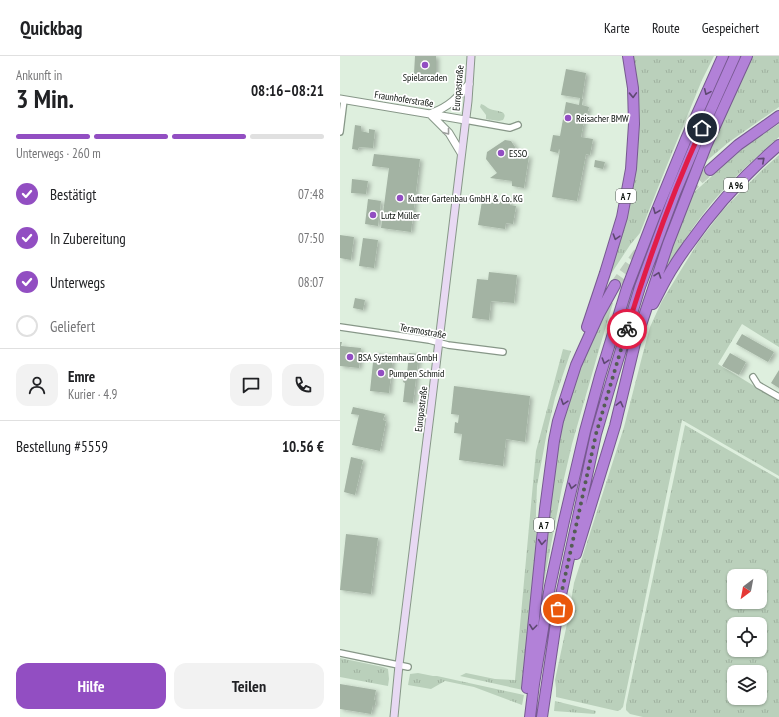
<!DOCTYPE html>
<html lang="de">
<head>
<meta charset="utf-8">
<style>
  body { margin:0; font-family:"PT Sans Narrow",sans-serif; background:#f2f2f2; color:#202124; height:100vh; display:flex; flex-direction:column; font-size:15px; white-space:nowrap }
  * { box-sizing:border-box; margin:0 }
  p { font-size:13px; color:#757577 }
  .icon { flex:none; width:22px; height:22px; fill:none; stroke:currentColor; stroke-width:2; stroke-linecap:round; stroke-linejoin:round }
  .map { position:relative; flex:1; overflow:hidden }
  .sheet { display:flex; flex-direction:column; background:#fff; width:340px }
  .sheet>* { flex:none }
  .needle { width:26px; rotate:212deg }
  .controls { position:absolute; left:387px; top:513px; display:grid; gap:8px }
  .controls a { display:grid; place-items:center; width:40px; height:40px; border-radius:8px; background:#fff; box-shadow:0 1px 3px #0004; font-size:20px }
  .pin { position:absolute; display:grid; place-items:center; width:34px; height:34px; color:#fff; margin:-17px; border:2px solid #fff; border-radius:50%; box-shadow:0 1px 4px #0007 }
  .courier { position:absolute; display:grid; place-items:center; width:40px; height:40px; margin:-20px; border:3px solid #e11d48; border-radius:50%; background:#fff; color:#222; box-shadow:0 1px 5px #0007 }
  .summary em { font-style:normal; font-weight:600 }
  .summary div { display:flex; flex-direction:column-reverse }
  .summary { display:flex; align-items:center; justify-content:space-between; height:68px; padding:0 16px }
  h1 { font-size:26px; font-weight:600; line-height:30px }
  .bar { display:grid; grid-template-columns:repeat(4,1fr); gap:6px 4px; align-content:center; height:48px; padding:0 16px }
  .bar i { height:5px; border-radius:3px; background:#e0e0e0 }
  .bar .active { background:#924ec2 }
  .bar p { grid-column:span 4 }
  .line { display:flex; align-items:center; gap:10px; padding:0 16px; border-top:1px solid #e0e0e0 }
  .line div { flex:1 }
  .round { display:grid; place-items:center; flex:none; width:42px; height:42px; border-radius:12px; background:#f2f2f2 }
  ol { padding:0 16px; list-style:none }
  li { display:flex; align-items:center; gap:12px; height:44px }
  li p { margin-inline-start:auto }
  li .icon { padding:4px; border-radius:50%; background:#924ec2; color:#fff; stroke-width:4 }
  li:last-child { color:#757577 }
  li i { width:22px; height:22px; border:2px solid #e0e0e0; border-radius:50% }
  .action { display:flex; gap:8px; margin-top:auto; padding:8px 16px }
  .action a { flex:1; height:46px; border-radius:12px; background:#924ec2; color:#fff; font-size:16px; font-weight:600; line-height:46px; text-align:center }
  .action a+a { background:#f2f2f2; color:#202124 }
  header { display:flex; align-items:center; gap:24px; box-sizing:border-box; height:56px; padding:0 20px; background:#fff; border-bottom:1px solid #e0e0e0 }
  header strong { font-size:19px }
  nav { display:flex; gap:22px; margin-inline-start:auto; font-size:14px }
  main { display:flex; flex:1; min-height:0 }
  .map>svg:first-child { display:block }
  .grass { fill:url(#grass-tufts); fill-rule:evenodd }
  .building { fill:#a3b3a3; filter:url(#shadow) }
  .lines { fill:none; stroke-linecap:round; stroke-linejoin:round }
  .motorway-tunnel { stroke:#becdbe; stroke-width:10; stroke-dasharray:10 5; stroke-linecap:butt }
  .minor-casing { stroke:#879788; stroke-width:8 }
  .tertiary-casing { stroke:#879788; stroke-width:9 }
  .secondary-casing { stroke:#879788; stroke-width:9 }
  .motorway-casing { stroke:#775990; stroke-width:12 }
  .minor { stroke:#fff; stroke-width:5.5 }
  .tertiary { stroke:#fff; stroke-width:7 }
  .secondary { stroke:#e8d9f3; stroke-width:7 }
  .motorway { stroke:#b281d8; stroke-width:10 }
  .oneway { stroke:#5e4871 }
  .oneway2 { stroke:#9d9f9d }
  .done { stroke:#545d54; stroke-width:4; stroke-dasharray:0 7.2 }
  .route { stroke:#e11d48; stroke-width:5 }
  .poi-dot { fill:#924ec2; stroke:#fff; stroke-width:1.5 }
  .labels { text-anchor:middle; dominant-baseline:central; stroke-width:3.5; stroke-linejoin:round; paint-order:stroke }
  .shield { fill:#fff; stroke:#535754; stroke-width:1 }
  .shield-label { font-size:9px; font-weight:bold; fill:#090f0a }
  .poi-label { font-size:10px; fill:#090f0a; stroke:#fff; text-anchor:start }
  .street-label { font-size:10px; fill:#090f0a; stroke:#fff }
</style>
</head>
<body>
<header>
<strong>Quickbag</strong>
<nav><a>Karte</a><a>Route</a><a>Gespeichert</a></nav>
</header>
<main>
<section class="sheet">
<div class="summary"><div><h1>3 Min.</h1><p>Ankunft in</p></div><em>08:16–08:21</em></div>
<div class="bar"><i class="active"></i><i class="active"></i><i class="active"></i><i></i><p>Unterwegs · 260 m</p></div>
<ol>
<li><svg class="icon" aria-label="check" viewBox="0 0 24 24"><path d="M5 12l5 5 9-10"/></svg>Bestätigt<p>07:48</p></li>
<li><svg class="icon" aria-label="check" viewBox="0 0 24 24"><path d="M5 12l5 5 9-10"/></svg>In Zubereitung<p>07:50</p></li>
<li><svg class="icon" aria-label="check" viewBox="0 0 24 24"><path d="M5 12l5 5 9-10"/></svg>Unterwegs<p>08:07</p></li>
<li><i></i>Geliefert</li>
</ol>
<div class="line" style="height:72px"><a class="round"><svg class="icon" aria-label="person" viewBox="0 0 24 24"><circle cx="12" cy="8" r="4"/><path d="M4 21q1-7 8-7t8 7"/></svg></a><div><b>Emre</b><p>Kurier · 4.9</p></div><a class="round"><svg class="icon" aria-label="chat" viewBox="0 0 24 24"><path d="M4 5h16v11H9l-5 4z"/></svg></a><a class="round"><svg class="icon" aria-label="phone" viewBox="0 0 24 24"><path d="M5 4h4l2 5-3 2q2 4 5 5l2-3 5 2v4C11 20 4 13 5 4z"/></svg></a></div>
<div class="line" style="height:52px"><div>Bestellung #5559</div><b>10.56 €</b></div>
<div class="action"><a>Hilfe</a><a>Teilen</a></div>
</section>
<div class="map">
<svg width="439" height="661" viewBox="0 0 439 661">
  <defs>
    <pattern id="grass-tufts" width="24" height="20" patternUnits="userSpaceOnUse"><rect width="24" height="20" fill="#bad0bb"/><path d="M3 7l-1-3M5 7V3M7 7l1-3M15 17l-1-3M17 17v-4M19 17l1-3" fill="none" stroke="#9fb19f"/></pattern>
    <filter id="shadow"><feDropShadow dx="3" dy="1.5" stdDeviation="2" flood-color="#0004"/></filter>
  </defs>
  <rect width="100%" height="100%" fill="#deefde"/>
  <path class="grass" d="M292,0H374L362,24L325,114L300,177L290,189L267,224L291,136Z
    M413,0H439V51L389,86L364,107L383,64Z
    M141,48C145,49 147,52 150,53C157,56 169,54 163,64L159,65L146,63V59L140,51Z
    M439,68V81C417,100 396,119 377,141C354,167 337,196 319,225L350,140L383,110L406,90L423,78Z
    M439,99V291L402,268L378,308L439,345V420L342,364L283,651L280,654L277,655L216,641V632L215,624L228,563L234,527L284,371L303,297L310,271L322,245L344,209L359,185L383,154L423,113Z
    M271,246L273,247L258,297L232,388L222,431L202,537C206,497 209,458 214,419C217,399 219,378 224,359C235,319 253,283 271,246Z
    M223,293L231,295L215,342L207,376L197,430L196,456V492L183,634L120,620L126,617L155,623L175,624L193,427L196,395Z
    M345,369L439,423V661H303L290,658L286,654V649ZM394,520H420V546H394ZM394,568H420V594H394ZM394,616H420V642H394Z
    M0,602L43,611L48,613L49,623L48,630L0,621Z
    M78,617L93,620H97L184,639L182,649L134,631L105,625L91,633L68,629L70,618Z
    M215,645L256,655L255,658L214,655Z"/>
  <path class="building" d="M75,0H96V19L74,18Z
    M226,13L246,17L242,43H243L242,49L249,51L247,59H245L241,81L253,83L250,99L246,98L237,145L212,141L220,94L219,93L218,97L210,95L213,79L220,80L226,46L239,49L240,42L221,39Z
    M15,69L21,70V75L29,77V73L35,74L33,92L19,91L18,94L12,93Z
    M165,84L171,85L179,97L172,101L184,103L185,99L189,100L184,132L172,130V125L150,122L157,117L146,103L147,96Z
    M34,98L80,103L71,176L41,172L49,112L32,110Z
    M255,104L265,106L263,113L254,111Z
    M12,123L28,125L26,138L11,137Z
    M28,143L41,145L38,170L25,168Z
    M155,143L171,146L170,149L176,150L173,168L166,167L165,173L138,169L142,145L154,147Z
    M0,179L14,181L11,204L0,202Z
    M23,182L38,184L34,212L19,210Z
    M149,216L177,219L174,247L151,245L149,264L132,262L137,223L148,224Z
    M15,242L25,244L23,254L13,252Z
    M402,278L434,296L428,306L396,288Z
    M0,286H2L1,290L21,292L19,312L0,310Z
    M34,297L53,299L49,337L30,335Z
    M69,297L79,298L73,347L63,346L65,327L63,326L64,322H60L61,317L67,318Z
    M390,297L406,306L399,319L382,310Z
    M439,314V332L431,327Z
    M114,330L190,340L185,386L166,383L163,410L119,404L122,378L114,377L115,366L118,367L119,359L111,358Z
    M13,351L45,358L43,364L46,365L40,395L12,389L19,359L11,358Z
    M11,401L23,404L15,439L4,436Z
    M6,478L38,482L31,538L0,534Z
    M0,628L36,634L34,644H36L35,649H33L31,658L0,653Z"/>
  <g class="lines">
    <path class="motorway-tunnel" d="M275,229C304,189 332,146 370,114"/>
    <g class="minor-casing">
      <path id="minor" d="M125,64L170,72L178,69
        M0,76L4,44
        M0,271L89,284L108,289L163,296
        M413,321L418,329L439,341
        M0,597L68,611"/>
    </g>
    <g class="tertiary-casing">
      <path id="tertiary" d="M0,43L90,58L125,64
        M92,57C110,50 117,42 129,28
        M90,58L109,77L121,97"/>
    </g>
    <g class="secondary-casing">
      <path id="secondary" d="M54,661L59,609L91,351L128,45L131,0"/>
    </g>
    <g class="motorway-casing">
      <path id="motorway" d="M370,114L398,89L439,60
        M313,248C320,235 326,222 334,210C338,203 344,195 349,188C375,151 405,118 439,89
        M247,271L265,217L282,161L291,113L294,68L293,32L288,0
        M236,498L275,370L295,287L328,188L366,90L407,0
        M187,632L205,453L214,385L218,365L236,309L259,258L275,229
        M190,661L194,628L210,530L224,465L245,375L260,320L287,232L315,159L346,83L383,0
        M202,661L218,553L256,378L273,320L300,231L335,137L356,87L395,0"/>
    </g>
    <use href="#minor" class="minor"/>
    <use href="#tertiary" class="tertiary"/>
    <use href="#secondary" class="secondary"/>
    <use href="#motorway" class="motorway"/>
  </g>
  <defs><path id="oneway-chevron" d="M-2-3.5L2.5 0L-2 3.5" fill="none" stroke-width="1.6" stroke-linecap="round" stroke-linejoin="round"/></defs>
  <g class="oneway">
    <use href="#oneway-chevron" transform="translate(367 36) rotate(114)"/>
    <use href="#oneway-chevron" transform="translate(293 39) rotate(88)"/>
    <use href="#oneway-chevron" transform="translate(422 104) rotate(-42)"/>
    <use href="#oneway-chevron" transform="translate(316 155) rotate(112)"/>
    <use href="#oneway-chevron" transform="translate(276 181) rotate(107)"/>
    <use href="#oneway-chevron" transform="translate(318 219) rotate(-71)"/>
    <use href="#oneway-chevron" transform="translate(265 305) rotate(107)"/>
    <use href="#oneway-chevron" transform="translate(224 346) rotate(108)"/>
    <use href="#oneway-chevron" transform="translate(280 348) rotate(-76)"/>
    <use href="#oneway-chevron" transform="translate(232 430) rotate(103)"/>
    <use href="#oneway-chevron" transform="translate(202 486) rotate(95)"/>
    <use href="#oneway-chevron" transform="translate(193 571) rotate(97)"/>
  </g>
  <use class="oneway2" href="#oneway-chevron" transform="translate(107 76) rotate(52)"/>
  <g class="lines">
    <path class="done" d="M218,553L256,378L287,273"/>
    <path class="route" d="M287,273C308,205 332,137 362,72"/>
  </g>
  <g class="poi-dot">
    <circle cx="85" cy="9" r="4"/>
    <circle cx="228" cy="62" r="4"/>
    <circle cx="161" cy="97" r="4"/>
    <circle cx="60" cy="142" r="4"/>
    <circle cx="33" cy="159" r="4"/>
    <circle cx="10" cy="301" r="4"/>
    <circle cx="41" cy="317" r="4"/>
  </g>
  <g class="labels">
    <g class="shield">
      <rect x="384" y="122" width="24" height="14" rx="3"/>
      <rect x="276" y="133" width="20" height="14" rx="3"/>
      <rect x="194" y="462" width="20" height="14" rx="3"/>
    </g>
    <g class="shield-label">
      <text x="396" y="129">A 96</text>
      <text x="286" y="140">A 7</text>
      <text x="204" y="469">A 7</text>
    </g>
    <g class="poi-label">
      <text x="85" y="21" text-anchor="middle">Spielarcaden</text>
      <text x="236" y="62">Reisacher BMW</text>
      <text x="169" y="97">ESSO</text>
      <text x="68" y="142">Kutter Gartenbau GmbH &amp; Co. KG</text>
      <text x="41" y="159">Lutz Müller</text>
      <text x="18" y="301">BSA Systemhaus GmbH</text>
      <text x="49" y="317">Pumpen Schmid</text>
    </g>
    <g class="street-label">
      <text transform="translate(118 32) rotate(-85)">Europastraße</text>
      <text transform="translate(64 43) rotate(9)">Fraunhoferstraße</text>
      <text transform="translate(83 275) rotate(10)">Teramostraße</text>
      <text transform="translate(81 353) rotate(-83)">Europastraße</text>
    </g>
  </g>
</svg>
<div class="controls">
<a><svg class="needle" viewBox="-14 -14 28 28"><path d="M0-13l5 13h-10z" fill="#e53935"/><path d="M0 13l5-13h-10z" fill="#757577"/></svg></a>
<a><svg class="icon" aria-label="locate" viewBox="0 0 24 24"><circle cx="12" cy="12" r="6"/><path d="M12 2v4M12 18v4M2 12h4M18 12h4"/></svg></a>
<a><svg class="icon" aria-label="layers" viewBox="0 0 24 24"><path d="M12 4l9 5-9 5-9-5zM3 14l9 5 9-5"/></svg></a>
</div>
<div class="pin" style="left:218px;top:553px;background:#ea580c"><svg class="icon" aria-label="bag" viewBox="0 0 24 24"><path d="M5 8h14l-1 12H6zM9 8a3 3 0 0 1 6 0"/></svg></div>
<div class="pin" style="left:362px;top:72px;background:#1f2937"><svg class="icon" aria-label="home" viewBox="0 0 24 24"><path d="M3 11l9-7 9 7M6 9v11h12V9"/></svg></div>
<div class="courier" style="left:287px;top:273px"><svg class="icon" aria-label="bike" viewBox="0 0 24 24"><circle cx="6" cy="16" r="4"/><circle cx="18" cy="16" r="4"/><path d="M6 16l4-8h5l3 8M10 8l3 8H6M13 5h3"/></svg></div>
</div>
</main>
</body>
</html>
